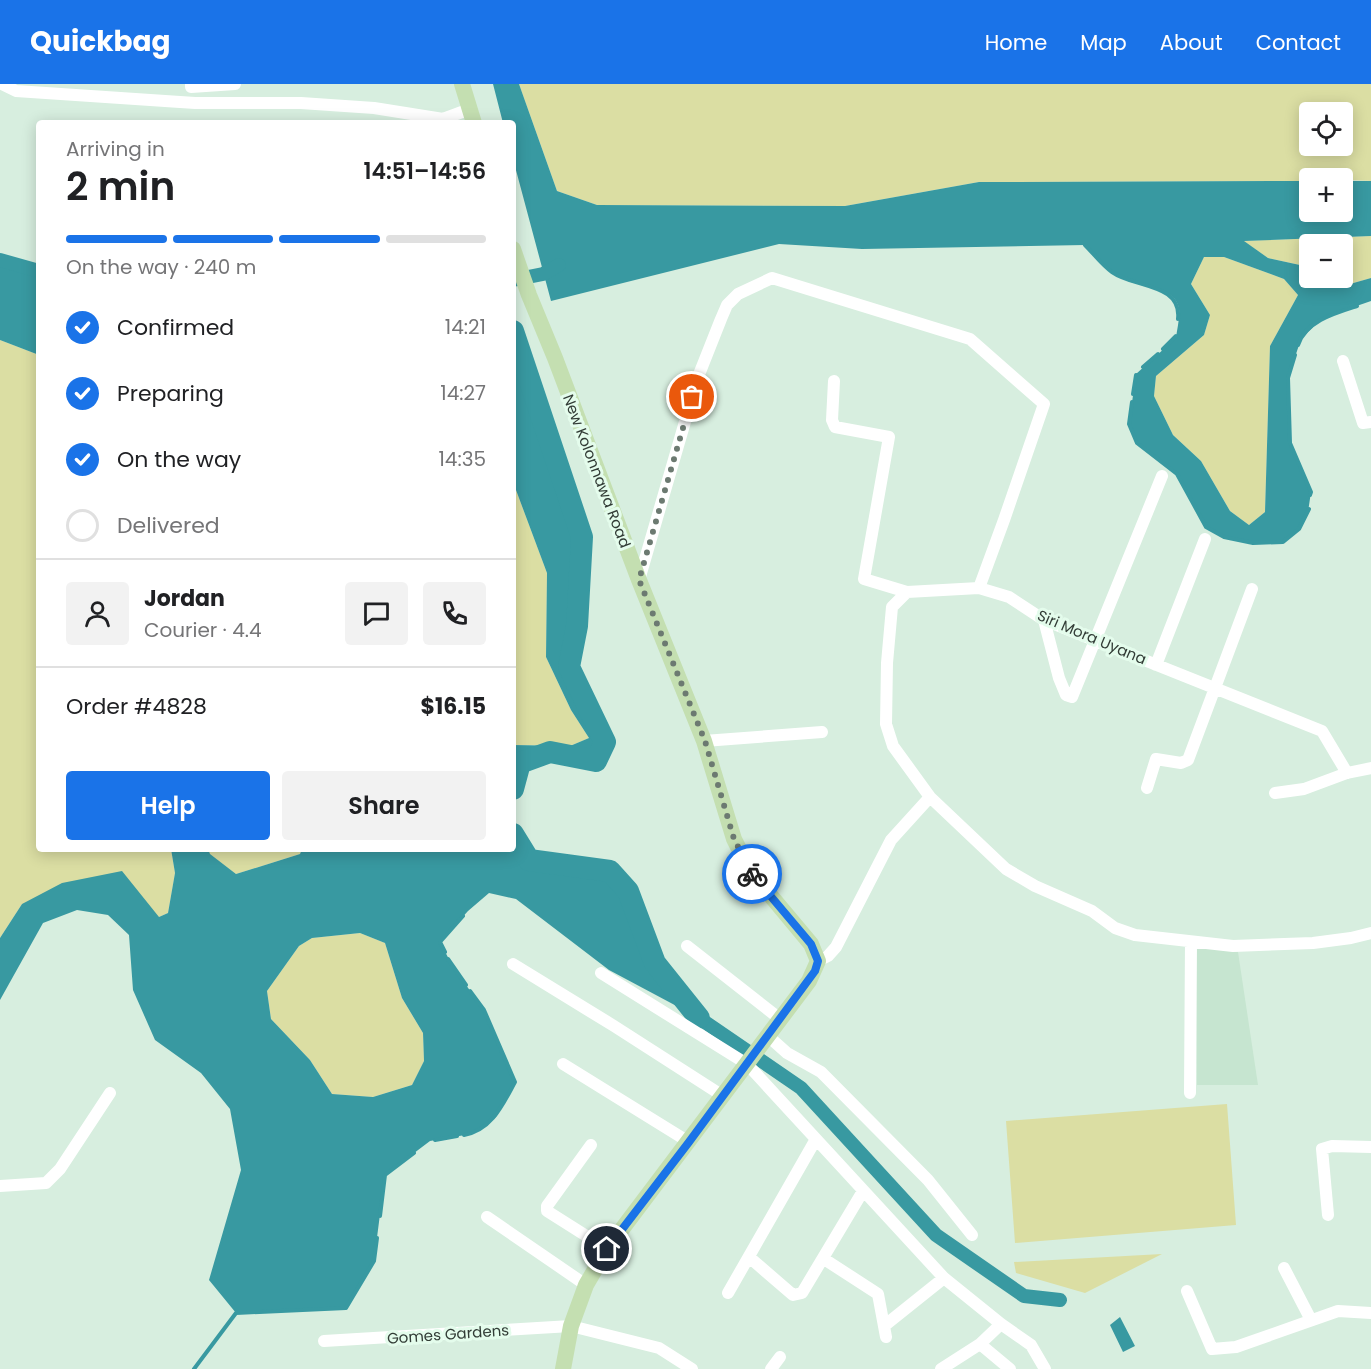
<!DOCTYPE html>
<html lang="en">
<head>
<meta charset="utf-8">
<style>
  body { margin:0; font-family:Poppins,sans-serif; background:#f2f2f2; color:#202124; height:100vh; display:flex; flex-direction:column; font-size:22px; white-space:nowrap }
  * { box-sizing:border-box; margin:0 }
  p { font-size:20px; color:#757577 }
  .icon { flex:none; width:33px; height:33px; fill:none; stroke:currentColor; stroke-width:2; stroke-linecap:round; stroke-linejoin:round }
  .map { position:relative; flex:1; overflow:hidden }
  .drawer { position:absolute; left:36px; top:36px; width:480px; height:732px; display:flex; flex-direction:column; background:#fff; border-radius:6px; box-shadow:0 3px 15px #0003 }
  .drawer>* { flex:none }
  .controls { position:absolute; left:1299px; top:18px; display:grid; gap:12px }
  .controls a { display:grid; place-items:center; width:54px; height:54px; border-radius:6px; background:#fff; box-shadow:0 3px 15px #0003; font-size:30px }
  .pin { position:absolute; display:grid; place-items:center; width:51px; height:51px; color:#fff; margin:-26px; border:3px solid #fff; border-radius:50%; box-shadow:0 2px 6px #0007 }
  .courier { position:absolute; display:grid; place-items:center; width:60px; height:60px; margin:-30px; border:4px solid #1a73e8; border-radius:50%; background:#fff; color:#222; box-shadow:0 2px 8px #0007 }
  .head em { font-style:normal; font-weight:600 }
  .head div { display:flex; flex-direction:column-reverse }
  .head { display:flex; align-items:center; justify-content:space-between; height:102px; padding:0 30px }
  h1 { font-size:39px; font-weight:600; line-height:45px }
  .bar { display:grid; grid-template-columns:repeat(4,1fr); gap:9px 6px; align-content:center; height:72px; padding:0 30px }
  .bar i { height:8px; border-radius:4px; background:#e0e0e0 }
  .bar .on { background:#1a73e8 }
  .bar p { grid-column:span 4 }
  .line { display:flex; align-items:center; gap:15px; padding:0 30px; border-top:2px solid #e0e0e0 }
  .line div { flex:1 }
  .round { display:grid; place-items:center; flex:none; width:63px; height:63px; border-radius:6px; background:#f2f2f2 }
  ol { padding:0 30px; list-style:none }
  li { display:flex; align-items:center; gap:18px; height:66px }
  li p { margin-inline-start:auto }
  li .icon { padding:6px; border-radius:50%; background:#1a73e8; color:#fff; stroke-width:4 }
  li:last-child { color:#757577 }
  li i { width:33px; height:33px; border:3px solid #e0e0e0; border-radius:50% }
  .action { display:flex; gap:12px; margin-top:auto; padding:12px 30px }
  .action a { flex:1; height:69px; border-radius:6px; background:#1a73e8; color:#fff; font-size:24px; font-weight:600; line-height:69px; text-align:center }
  .action a+a { background:#f2f2f2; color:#202124 }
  header { display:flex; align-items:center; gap:36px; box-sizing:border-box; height:84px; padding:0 30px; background:#1a73e8; color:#fff }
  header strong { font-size:28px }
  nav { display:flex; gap:33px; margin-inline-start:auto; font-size:21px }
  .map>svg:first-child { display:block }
  .built { fill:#c6e5d0 }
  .green { fill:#dbdea3; fill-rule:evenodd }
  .water { fill:#3899a1; fill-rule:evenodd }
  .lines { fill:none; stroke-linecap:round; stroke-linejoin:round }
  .stream { stroke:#3899a1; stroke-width:4 }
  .canal { stroke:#3899a1; stroke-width:14 }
  .river { stroke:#3899a1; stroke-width:22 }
  .minor { stroke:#fff; stroke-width:12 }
  .major { stroke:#c4dfb1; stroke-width:16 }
  .done { stroke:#6c7a71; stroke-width:6; stroke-dasharray:0 10.8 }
  .route { stroke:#1a73e8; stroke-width:8 }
  .labels { text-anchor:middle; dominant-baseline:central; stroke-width:6; stroke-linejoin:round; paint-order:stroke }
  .street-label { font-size:15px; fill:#323c36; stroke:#e4fcec }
</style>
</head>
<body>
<header>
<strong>Quickbag</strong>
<nav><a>Home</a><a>Map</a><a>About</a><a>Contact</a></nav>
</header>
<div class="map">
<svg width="1371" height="1285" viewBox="0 0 1371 1285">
  <rect width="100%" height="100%" fill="#d7eedf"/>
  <path class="built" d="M1196,863L1238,868L1258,1001H1197Z"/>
  <path class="green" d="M519,0H1371V97L1310,94L1309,97L979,98L845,122L597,121L557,107ZM1310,28H1342V62H1310Z
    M1371,152V194L1343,202L1329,201L1321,194H1342V160H1310L1309,183L1268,174L1243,157Z
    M1204,173H1224L1284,195L1298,211L1270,262L1265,428L1249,441L1230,427L1201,377L1173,351L1154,312L1156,292L1204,251L1210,231L1191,200Z
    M0,256L39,271V765H171L175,789L168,829L159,833L22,820L0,854Z
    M513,398L547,489L546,573L571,626L589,654L570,662L513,661Z
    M208,765H302L300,770L236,790L209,770Z
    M360,849L385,859L402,914L423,949L424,977L412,1001L373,1013L332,1010L310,976L271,935L267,907L299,862L312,854Z
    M1227,1020L1236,1141L1015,1159L1006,1037Z
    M1162,1170L1085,1209L1016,1189L1014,1178Z"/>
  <path class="water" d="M493,0H519L557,107L597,121L845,122L979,98L1309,97L1310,128H1342L1343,97H1371V152L1244,157L1268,174L1309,183L1310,194H1321L1329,201L1343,202L1371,194V217L1322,234L1301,255L1288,294L1290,359L1311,408L1308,428L1299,445L1283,458L1253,459L1224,453L1206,443L1177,390L1137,359L1129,340L1136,290L1176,254C1177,245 1180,234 1179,225C1176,203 1144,203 1128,197C1110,190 1098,174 1085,161L862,165L779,160L551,217L513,75V39H503ZM1204,173H1224L1284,195L1298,211L1270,262L1265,428L1249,441L1230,427L1201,377L1173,351L1154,312L1156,292L1204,251L1210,231L1191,200Z
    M0,176L39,187V271L0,256Z
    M513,247L582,453L577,542L569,583L605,658L596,677L550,668L521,679L513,705V661L570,662L589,654L571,626L546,573L547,489L513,398Z
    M513,750L529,776L610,787L628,807L655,879L699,934L609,886L516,815L489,809L468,827L440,858L453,883L484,926L515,998L496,1033L471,1050L430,1057L385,1091L374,1177L346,1224L236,1229L209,1196L241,1086L230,1025L201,989L155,956L133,906L129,851L108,831L77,826L43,839L0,916V854L22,820L62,799L122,787L159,833L168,829L175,789L171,765H208L210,770L236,790L300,770L302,765H513ZM360,849L385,859L402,914L423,949L424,977L412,1001L373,1013L332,1010L310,976L271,935L267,907L299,862L312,854Z
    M1120,1233L1135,1262L1123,1268L1110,1241Z"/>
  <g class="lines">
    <path class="stream" d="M1085,161C1094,170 1102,181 1112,188C1134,204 1182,199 1178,235
      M1298,261C1306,237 1335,229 1357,222
      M1163,265L1176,252
      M1295,271L1288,294L1290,359L1311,408L1310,411
      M1143,283L1158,270
      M1133,310L1136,291
      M1132,318L1129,340L1137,359L1177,390L1206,443L1224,453L1253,459L1283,458L1299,445L1309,425
      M445,868L440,858L463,832
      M448,875L466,901
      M464,1051C492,1046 503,1020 515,998L484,926L470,907
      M435,1056L457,1052
      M380,1132L385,1091L414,1069
      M194,1285L236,1229L346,1224L374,1177L377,1154"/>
    <path class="canal" d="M0,176L39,187
      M513,196L543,190L559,181
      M699,934L801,1004L936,1151L1024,1212L1060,1216"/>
    <path class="river" d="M513,247L582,453L577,542L569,583L605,658L596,677L550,668L520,679L513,705
      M513,750L529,776L610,787L628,807L655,879L699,934"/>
    <path class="minor" d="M2,0L16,7L195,19H301L374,24L443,35L470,25
      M191,0V3L235,0
      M1343,277L1363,339L1371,338
      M834,297L832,336L835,343L889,353L864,495L907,508
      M639,496L698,293L721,235L727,221L738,210L772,194L970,255L1044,320L1004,436L979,504
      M1044,536L1059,594L1066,611L1072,613L1162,392
      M1156,581L1205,455
      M704,657L822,648
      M1347,689L1322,647L1044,536L1009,513L979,504L907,508L892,523L887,579L886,640L893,662L930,713L1006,785L1035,802L1092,827L1115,844L1135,851L1233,862L1313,859L1351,854L1371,849
      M1147,704L1156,675L1181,679L1188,676L1252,505
      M1275,709L1304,705L1347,689L1371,684
      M687,862L780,935
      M818,877L828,872L836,863L891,756L930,713
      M513,880L614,942L723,1012
      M601,889L747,980L944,1194L1001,1240L1031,1261L1045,1285
      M768,952L787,969L821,988L928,1096L972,1151
      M563,980L689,1058
      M1190,1009L1191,858
      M591,1061L547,1122V1127L607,1165
      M0,1102L46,1099L60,1085L110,1009
      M1328,1131L1322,1065L1332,1062L1371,1063
      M487,1133L586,1201
      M749,1173L793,1211L802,1209L863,1107
      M824,1175L878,1210L886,1253
      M1284,1184L1311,1236
      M1187,1207L1212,1265L1236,1263L1338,1227L1371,1229
      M728,1209L816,1055
      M884,1242L944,1194
      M324,1257L571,1242L659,1264L692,1285
      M980,1260L1010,1285
      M771,1285L780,1273
      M941,1285L980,1260L1001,1240"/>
    <path class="major" d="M462,0L474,39
      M513,165L529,211L555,274L639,496L704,657L734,755L750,787L811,860L818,877L809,897L607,1165L586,1201L571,1242L563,1285"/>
  </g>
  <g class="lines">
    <path class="done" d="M692,313L639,496L705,657L734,755L752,790"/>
    <path class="route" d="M607,1165L689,1058L815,887L818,877L811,860L752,790"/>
  </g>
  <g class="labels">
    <g class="street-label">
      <text transform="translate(597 387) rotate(69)">New Kolonnawa Road</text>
      <text transform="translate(1092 553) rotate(23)">Siri Mora Uyana</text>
      <text transform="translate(448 1250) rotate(-4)">Gomes Gardens</text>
    </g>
  </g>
</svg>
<div class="controls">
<a><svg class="icon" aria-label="locate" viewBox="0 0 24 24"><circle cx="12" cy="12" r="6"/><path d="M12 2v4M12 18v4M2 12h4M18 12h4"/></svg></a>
<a>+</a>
<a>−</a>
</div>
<div class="pin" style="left:692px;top:313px;background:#ea580c"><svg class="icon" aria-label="bag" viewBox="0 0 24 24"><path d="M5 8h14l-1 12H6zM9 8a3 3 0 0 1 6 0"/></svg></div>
<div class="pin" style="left:607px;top:1165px;background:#1f2937"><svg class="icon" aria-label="home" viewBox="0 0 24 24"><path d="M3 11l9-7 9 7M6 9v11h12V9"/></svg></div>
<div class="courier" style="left:752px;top:790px"><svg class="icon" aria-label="bike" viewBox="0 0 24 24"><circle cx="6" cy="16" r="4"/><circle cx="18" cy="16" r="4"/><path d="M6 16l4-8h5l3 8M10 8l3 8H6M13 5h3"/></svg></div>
<section class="drawer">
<div class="head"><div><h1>2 min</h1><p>Arriving in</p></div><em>14:51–14:56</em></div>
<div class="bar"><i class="on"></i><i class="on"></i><i class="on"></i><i></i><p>On the way · 240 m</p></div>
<ol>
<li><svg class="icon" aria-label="check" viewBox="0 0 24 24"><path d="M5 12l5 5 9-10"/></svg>Confirmed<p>14:21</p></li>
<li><svg class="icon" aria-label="check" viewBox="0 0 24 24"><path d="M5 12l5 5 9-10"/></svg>Preparing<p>14:27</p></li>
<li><svg class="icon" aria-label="check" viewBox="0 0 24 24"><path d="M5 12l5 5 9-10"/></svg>On the way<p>14:35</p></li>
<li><i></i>Delivered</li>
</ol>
<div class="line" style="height:108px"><a class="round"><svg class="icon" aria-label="person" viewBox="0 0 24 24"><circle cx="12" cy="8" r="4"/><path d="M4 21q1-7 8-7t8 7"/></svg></a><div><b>Jordan</b><p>Courier · 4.4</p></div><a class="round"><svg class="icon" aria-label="chat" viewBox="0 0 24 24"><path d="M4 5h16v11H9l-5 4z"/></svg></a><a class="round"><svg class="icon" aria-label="phone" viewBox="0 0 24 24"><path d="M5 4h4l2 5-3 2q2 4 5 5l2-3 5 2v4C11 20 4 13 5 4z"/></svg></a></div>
<div class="line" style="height:78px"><div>Order #4828</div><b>$16.15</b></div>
<div class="action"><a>Help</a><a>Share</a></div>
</section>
</div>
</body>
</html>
